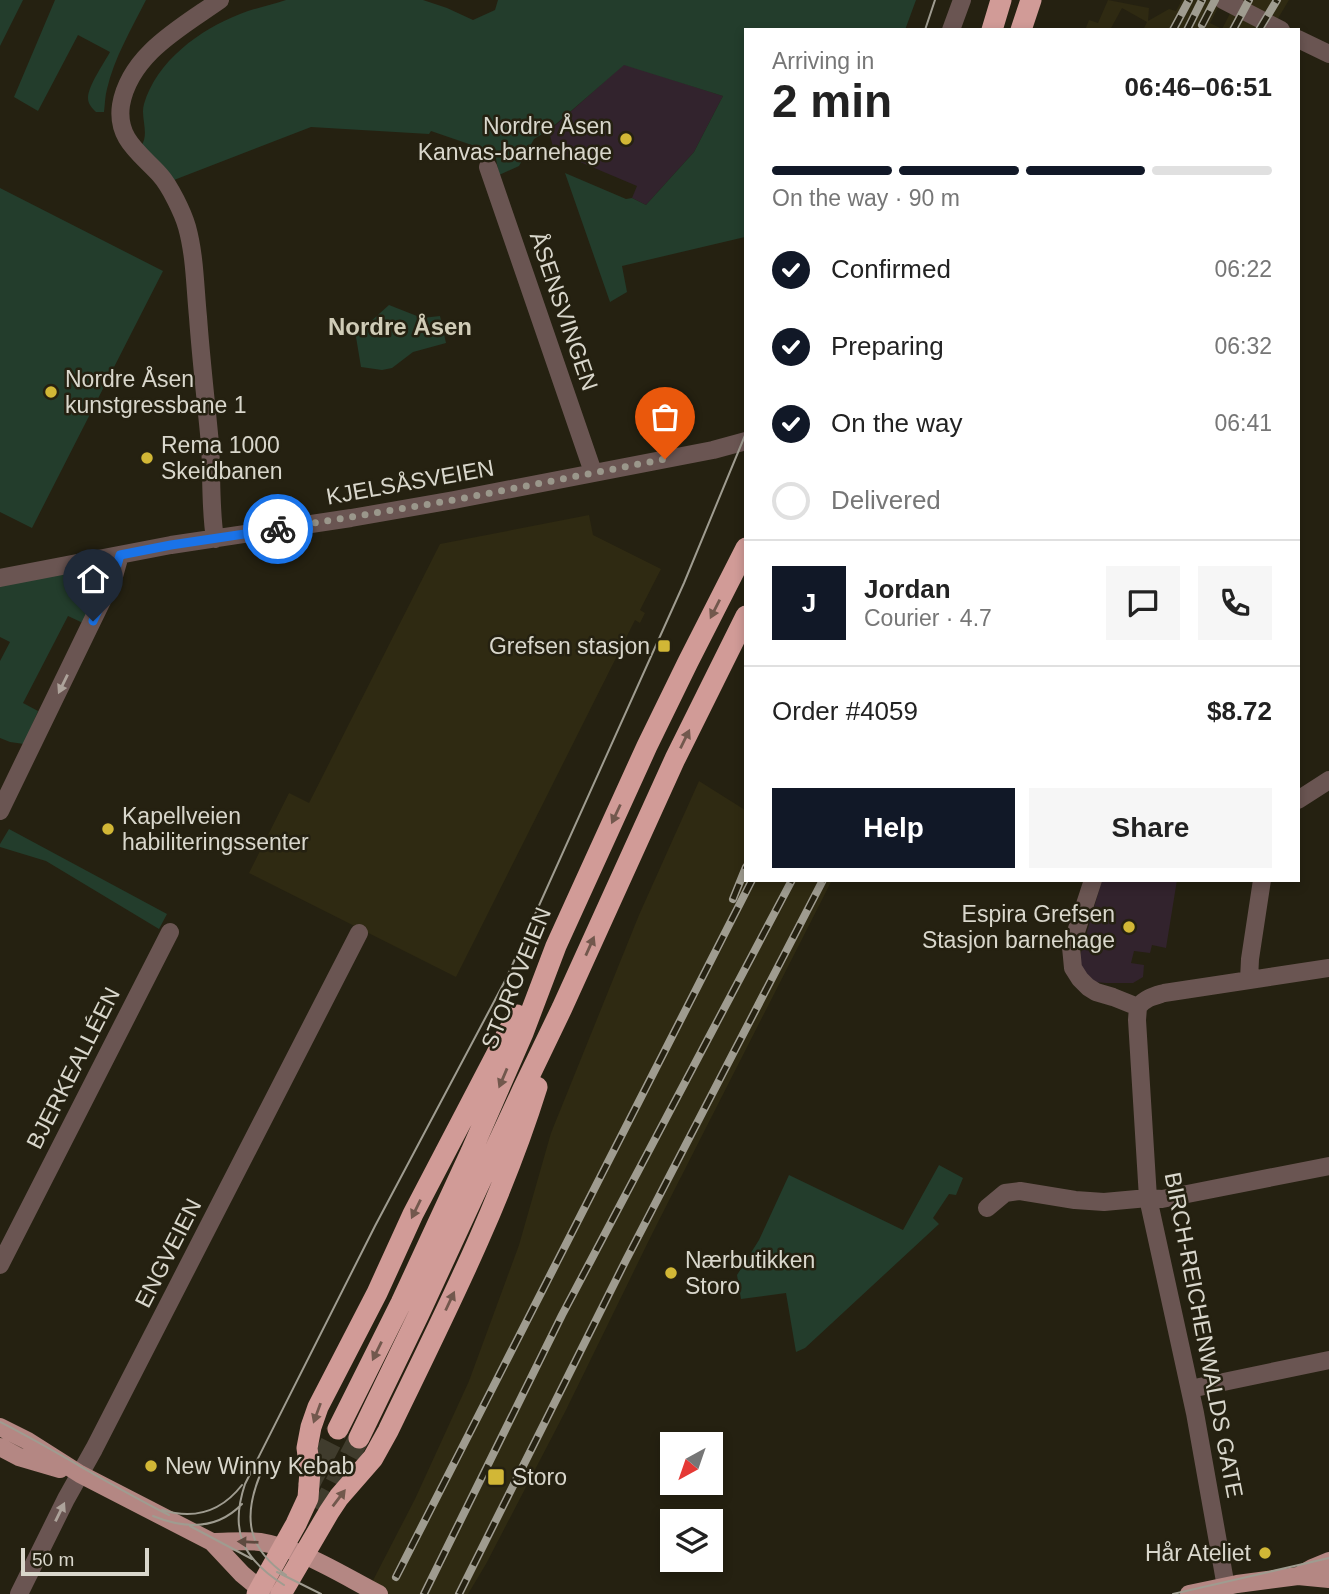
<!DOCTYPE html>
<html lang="en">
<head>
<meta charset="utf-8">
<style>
  body { margin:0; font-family:Helvetica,sans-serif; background:#f6f6f6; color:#222; height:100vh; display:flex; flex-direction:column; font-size:26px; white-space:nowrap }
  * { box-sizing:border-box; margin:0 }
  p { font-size:23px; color:#767676 }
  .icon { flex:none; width:38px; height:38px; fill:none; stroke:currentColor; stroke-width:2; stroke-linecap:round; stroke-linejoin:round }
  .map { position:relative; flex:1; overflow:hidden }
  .side { position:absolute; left:744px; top:28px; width:556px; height:854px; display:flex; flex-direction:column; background:#fff; border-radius:0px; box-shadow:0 4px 10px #0003 }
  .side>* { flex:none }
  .needle { width:46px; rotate:220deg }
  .buttons { position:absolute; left:660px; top:1432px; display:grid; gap:14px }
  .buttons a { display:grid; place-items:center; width:63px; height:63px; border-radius:0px; background:#fff; box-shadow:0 4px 10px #0003; font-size:35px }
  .scale { position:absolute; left:21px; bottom:18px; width:128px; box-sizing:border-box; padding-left:7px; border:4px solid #d9d7cc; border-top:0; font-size:19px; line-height:24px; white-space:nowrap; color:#d9d7cc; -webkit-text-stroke:5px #252111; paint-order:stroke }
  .pin { position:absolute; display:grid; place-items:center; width:60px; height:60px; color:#fff; margin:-72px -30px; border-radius:50% 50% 50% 0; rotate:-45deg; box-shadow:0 0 7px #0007 }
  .pin .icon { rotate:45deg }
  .courier { position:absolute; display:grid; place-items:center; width:70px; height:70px; margin:-35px; border:5px solid #1a73e8; border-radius:50%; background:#fff; color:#222; box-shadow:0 2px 9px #0007 }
  .head em { font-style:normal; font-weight:700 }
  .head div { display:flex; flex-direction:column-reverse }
  .head { display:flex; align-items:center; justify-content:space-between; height:119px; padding:0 28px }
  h1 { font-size:46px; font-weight:700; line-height:52px }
  .bar { display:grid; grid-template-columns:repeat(4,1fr); gap:10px 7px; align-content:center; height:84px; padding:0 28px }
  .bar i { height:9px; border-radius:5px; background:#e0e0e0 }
  .bar .selected { background:#111827 }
  .bar p { grid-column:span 4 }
  .line { display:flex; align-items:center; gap:18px; padding:0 28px; border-top:2px solid #e0e0e0 }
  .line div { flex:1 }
  .round { display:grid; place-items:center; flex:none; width:74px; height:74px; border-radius:0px; background:#f6f6f6 }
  ol { padding:0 28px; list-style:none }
  li { display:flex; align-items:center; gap:21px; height:77px }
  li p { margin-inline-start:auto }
  li .icon { padding:7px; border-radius:50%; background:#111827; color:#fff; stroke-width:4 }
  li:last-child { color:#767676 }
  li i { width:38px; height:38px; border:4px solid #e0e0e0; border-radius:50% }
  .action { display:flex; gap:14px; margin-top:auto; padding:14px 28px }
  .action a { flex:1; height:80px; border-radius:0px; background:#111827; color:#fff; font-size:28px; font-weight:700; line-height:80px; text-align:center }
  .action a+a { background:#f6f6f6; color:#222 }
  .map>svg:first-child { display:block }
  .built { fill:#2f2a12 }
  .education { fill:#32232d }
  .green { fill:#233d2c }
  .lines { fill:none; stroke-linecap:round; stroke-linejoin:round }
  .highway-tunnel { stroke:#403c2d; stroke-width:21; stroke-dasharray:21 10; stroke-linecap:butt }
  .minor { stroke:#6a5552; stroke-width:18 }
  .major { stroke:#b48783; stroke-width:18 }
  .highway { stroke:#d19b97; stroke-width:21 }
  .tram { stroke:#9f9c90; stroke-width:2 }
  .rail-casing { stroke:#9f9c90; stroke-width:8 }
  .rail { stroke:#252111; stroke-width:5; stroke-dasharray:16; stroke-linecap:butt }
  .oneway { fill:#72584d }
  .oneway2 { fill:#ada39b }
  .oneway3 { fill:#5e4a3f }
  .done { stroke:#9a978b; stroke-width:7; stroke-dasharray:0 12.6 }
  .route { stroke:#1a73e8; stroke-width:9 }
  .poi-dot { fill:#d2b736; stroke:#252111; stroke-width:2.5 }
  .labels { text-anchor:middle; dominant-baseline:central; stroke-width:5; stroke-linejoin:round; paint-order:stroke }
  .poi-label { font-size:23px; fill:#d9d7cc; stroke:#252111; text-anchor:start }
  .street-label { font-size:23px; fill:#d9d7cc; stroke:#252111 }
  .neighbourhood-label { font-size:24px; font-weight:bold; fill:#d0ccb7; stroke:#252111 }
</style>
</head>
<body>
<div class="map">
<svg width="1329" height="1594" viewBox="0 0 1329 1594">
  <rect width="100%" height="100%" fill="#252111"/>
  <path class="built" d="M1108,0L1149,8L1148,21L1169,9L1176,11L1182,0H1222L1210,23L1222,29L1237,0H1289L1271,30H1143L1147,22L1122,8L1110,30H1085L1089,20L1098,23Z
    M589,515L593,535L661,569L640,610L645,613L640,623L635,620L456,977L249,873L289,793L309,803L440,544Z
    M699,781L745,810L746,880H832L653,1232L566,1410L486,1564L468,1594H366L415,1499L469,1381L519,1245L551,1133L639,915Z"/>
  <path class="education" d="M624,64L723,96L694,152L646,205L632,198L637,186L566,156L553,147L549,131Z
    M1102,880H1177L1166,948L1152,945L1150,953L1134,951L1131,963L1144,965L1143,977L1133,983H1106L1095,982L1082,970L1080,956Z"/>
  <path class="green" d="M0,0H23L0,46Z
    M55,0H146C132,28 114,58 107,89C105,96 105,104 104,112H96C92,108 88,104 88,98C88,86 104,63 110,52L78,35L38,111L14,97Z
    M286,0H423L447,8L473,20L495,10L498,0H916L905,30H746L745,237L622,266L627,292L610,302L565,173L626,199L632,198L646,205L694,152L723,96L624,65L549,130L534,139L519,166L499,175L495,153L431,131L429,134L311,127L174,180L141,146C150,134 140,117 144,104C157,61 199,30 240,14C255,8 271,5 286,0Z
    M0,188L163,271L32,528L0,512Z
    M389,305L422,318L440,316L446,343L413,352L392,368L382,370L361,367L355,331H360Z
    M86,570L93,573L100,589L83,623L68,616L23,703L38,711L24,744L10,742L0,738V661L10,642L0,637V584Z
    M9,829L167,914L159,929L46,861L0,847V844Z
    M939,1165L963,1178L956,1195L949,1194L933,1218L939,1224L805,1348L796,1352L786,1293L741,1299L737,1275L759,1240L789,1175L903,1230Z"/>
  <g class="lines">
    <path class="highway-tunnel" d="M307,1489L338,1429
      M321,1511L359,1438"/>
    <path class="minor" d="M1223,0L1281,30
      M951,30L962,0
      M1298,39L1329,54
      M488,167L593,472
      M215,539C210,507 212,475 210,444C206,401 201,359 198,317C195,287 195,256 187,227C183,213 170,186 160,175C140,153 116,139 121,105C130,54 182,27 220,0
      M0,578L171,545L351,518L454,500L713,450L746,441
      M1298,800L1329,780
      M0,811L114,576L120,555
      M1093,880L1071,947L1073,968L1080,979L1088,987L1096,992L1113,997L1138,1007
      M1249,980L1250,959L1262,880
      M1138,1007L1137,1020L1148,1198L1195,1413L1226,1587
      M1138,1007C1145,998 1154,996 1164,993L1329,968
      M987,1208L1005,1193L1020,1191L1075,1200L1104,1202L1148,1198L1162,1199L1329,1166
      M0,1265L170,932
      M1190,1389L1329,1360
      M19,1594L66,1499L94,1449L359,933"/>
    <path class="major" d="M0,1427L28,1441L80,1474L212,1542L242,1574L266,1594
      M0,1447L19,1457L60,1469
      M212,1542C228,1542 245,1540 260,1542C303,1549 342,1575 379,1594
      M1298,1576L1312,1568L1329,1561
      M1189,1594L1237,1584L1298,1576L1329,1579"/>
    <path class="highway" d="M992,30L1001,0
      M1021,30L1031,0
      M338,1429L401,1303L471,1152L523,1033L556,946L647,746L688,662L746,548
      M359,1438L419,1314L523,1089L562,1008L675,759L746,616
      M257,1594L296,1524L308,1498L310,1471L307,1448L311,1427L318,1407L377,1293L413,1214L517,1015
      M281,1594L329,1512L339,1497L373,1458L388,1431C442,1319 500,1206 537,1087"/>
    <path class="tram" d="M925,30L935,0
      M0,1422C57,1451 111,1486 169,1515
      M260,1475C243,1517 247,1548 286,1575
      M162,1510C195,1520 221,1512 242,1485
      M153,1516C185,1529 217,1530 242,1504
      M190,1526L252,1559
      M277,1572L321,1594
      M284,1585C243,1559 229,1532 245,1484L375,1226L506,979L684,583L746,433
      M1173,1594L1329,1558"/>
    <g class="rail-casing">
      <path id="rail" d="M1202,25L1215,0
        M1173,30L1189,0
        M1187,30L1202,0
        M1233,30L1249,0
        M1259,30L1277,0
        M733,899L746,867
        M396,1577L752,880
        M424,1594L562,1315L792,880
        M459,1594L626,1260L823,880"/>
    </g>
    <use href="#rail" class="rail"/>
  </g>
  <defs><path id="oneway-solid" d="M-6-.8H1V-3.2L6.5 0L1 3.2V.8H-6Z" transform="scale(1.75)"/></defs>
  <g class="oneway">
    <use href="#oneway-solid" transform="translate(715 609) rotate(117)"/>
    <use href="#oneway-solid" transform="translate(685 739) rotate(-64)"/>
    <use href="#oneway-solid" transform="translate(616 814) rotate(115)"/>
    <use href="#oneway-solid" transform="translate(590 946) rotate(-66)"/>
    <use href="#oneway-solid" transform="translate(503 1078) rotate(113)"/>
    <use href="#oneway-solid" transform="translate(416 1209) rotate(116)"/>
    <use href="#oneway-solid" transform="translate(450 1301) rotate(-65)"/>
    <use href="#oneway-solid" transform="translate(377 1351) rotate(116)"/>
    <use href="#oneway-solid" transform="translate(317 1413) rotate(110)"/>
    <use href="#oneway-solid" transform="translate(339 1498) rotate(-53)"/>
  </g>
  <g class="oneway2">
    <use href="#oneway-solid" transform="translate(63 684) rotate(116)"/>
    <use href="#oneway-solid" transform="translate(60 1512) rotate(-64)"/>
  </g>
  <use class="oneway3" href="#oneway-solid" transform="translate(248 1542) rotate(-178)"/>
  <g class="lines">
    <path class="done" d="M278,529L454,500L665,459"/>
    <path class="route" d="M93,621L114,576L120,555L171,545L278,529"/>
  </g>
  <g class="poi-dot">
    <circle cx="626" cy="139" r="7"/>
    <circle cx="51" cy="392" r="7"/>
    <circle cx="147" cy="458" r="7"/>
    <rect x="657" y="639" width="14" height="14" rx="3.5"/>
    <circle cx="108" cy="829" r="7"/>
    <circle cx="1129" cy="927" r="7"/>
    <circle cx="671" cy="1273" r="7"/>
    <circle cx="151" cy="1466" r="7"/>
    <rect x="487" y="1468" width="18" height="18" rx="3.5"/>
    <circle cx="1265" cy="1553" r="7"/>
  </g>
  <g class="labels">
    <g class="poi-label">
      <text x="612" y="126" text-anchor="end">Nordre Åsen<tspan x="612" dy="26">Kanvas-barnehage</tspan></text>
      <text x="65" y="379">Nordre Åsen<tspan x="65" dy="26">kunstgressbane 1</tspan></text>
      <text x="161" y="445">Rema 1000<tspan x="161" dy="26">Skeidbanen</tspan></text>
      <text x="650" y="646" text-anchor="end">Grefsen stasjon</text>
      <text x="122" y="816">Kapellveien<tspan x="122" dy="26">habiliteringssenter</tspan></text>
      <text x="1115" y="914" text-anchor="end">Espira Grefsen<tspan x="1115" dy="26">Stasjon barnehage</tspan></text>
      <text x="685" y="1260">Nærbutikken<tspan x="685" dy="26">Storo</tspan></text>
      <text x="165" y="1466">New Winny Kebab</text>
      <text x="512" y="1477">Storo</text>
      <text x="1251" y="1553" text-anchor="end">Hår Ateliet</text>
    </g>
    <g class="street-label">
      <text transform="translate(564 311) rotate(71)">ÅSENSVINGEN</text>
      <text transform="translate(410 482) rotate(-10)">KJELSÅSVEIEN</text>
      <text transform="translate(516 978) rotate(-68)">STOROVEIEN</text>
      <text transform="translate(73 1068) rotate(-63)">BJERKEALLÉEN</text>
      <text transform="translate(168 1253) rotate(-63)">ENGVEIEN</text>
      <text transform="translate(1204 1335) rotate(79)">BIRCH-REICHENWALDS GATE</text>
    </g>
    <g class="neighbourhood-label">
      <text x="400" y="326">Nordre Åsen</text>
    </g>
  </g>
</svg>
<div class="buttons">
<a><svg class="needle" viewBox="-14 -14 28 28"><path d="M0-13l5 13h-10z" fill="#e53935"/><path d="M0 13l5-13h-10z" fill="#767676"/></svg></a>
<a><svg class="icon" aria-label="layers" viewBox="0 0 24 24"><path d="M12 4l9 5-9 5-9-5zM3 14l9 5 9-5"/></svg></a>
</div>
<div class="scale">50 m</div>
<div class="pin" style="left:665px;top:459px;background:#ea580c"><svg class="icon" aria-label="bag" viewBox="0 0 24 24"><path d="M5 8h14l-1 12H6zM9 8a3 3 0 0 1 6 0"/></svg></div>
<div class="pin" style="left:93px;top:621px;background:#1f2937"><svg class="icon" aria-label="home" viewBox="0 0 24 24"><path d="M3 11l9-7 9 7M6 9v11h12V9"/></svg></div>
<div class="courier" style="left:278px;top:529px"><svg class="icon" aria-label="bike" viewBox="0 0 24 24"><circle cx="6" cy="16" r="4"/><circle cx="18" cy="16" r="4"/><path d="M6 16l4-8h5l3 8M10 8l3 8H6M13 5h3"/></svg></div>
<section class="side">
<div class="head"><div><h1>2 min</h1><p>Arriving in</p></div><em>06:46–06:51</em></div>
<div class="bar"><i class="selected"></i><i class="selected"></i><i class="selected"></i><i></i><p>On the way · 90 m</p></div>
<ol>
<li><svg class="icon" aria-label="check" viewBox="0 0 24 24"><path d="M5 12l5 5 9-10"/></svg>Confirmed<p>06:22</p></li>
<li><svg class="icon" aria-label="check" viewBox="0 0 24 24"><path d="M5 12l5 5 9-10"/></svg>Preparing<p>06:32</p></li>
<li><svg class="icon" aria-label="check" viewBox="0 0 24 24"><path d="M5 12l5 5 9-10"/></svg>On the way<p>06:41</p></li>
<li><i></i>Delivered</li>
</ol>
<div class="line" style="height:126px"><b class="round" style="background:#111827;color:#fff">J</b><div><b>Jordan</b><p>Courier · 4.7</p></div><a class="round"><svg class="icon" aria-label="chat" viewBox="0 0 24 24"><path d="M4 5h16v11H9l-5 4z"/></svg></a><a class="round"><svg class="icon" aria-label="phone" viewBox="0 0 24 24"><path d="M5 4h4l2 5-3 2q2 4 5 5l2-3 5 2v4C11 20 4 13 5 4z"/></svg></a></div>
<div class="line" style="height:91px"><div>Order #4059</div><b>$8.72</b></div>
<div class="action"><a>Help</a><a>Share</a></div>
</section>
</div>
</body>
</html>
